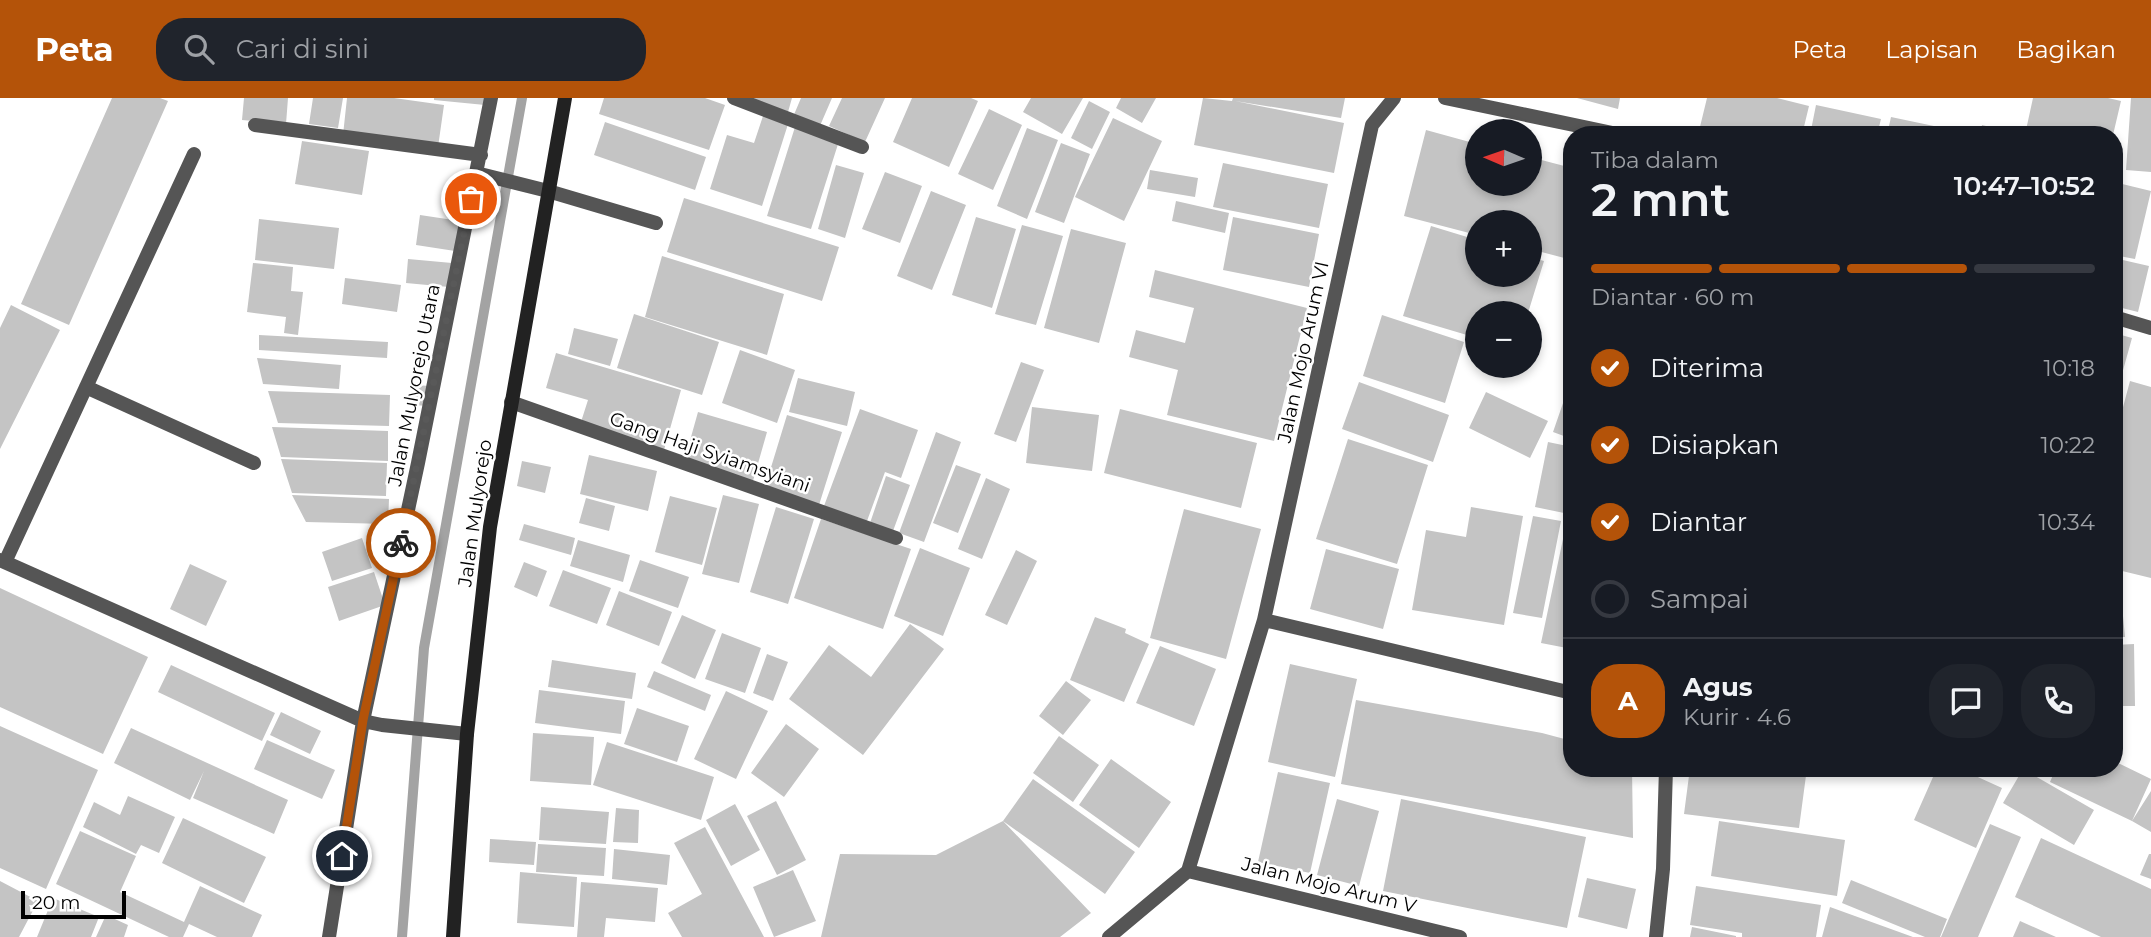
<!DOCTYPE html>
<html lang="id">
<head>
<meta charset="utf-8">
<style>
  body { margin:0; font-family:Montserrat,sans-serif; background:#20242c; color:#f1f3f6; height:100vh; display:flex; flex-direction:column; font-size:26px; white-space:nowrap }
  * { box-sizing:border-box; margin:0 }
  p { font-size:23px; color:#9ea1a6 }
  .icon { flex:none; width:38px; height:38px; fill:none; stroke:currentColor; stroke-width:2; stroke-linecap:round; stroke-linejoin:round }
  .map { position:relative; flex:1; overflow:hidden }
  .drawer { position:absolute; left:1563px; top:28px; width:560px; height:651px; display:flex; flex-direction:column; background:#171b24; border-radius:28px; box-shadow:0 4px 10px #0003 }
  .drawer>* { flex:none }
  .needle { width:46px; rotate:272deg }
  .fabs { position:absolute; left:1465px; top:21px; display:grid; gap:14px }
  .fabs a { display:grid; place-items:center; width:77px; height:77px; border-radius:50%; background:#171b24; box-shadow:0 4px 10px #0003; font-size:35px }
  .scale { position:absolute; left:21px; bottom:18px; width:105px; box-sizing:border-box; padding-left:7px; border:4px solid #000; border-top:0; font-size:19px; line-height:24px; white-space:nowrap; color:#000; -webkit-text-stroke:5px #fff; paint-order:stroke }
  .pin { position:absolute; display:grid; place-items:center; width:60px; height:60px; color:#fff; margin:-30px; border:4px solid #fff; border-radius:50%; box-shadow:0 2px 7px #0007 }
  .courier { position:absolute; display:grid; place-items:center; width:70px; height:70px; margin:-35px; border:5px solid #b45309; border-radius:50%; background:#fff; color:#222; box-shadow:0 2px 9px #0007 }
  .head em { font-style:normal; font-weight:600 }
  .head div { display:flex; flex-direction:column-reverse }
  .head { display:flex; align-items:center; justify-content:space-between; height:119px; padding:0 28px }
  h1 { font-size:46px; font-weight:600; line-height:52px }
  .bar { display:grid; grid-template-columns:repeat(4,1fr); gap:10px 7px; align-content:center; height:84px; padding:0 28px }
  .bar i { height:9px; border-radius:5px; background:#363941 }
  .bar .selected { background:#b45309 }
  .bar p { grid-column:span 4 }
  .line { display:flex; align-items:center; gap:18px; padding:0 28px; border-top:2px solid #363941 }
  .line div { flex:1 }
  .round { display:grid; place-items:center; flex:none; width:74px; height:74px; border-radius:28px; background:#20242c }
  ol { padding:0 28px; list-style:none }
  li { display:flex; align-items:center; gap:21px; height:77px }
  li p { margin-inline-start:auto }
  li .icon { padding:7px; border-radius:50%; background:#b45309; color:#fff; stroke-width:4 }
  li:last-child { color:#9ea1a6 }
  li i { width:38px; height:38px; border:4px solid #363941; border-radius:50% }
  header { display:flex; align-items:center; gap:42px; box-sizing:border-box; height:98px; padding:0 35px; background:#b45309; color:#fff }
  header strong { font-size:33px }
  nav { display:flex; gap:38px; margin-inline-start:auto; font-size:24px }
  .search { width:490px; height:63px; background:#20242c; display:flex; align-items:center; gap:18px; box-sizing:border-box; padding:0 24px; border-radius:28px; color:#9ea1a6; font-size:26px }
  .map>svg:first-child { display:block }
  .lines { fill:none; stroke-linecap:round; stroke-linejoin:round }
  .stream { stroke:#a3a3a3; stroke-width:10 }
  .building { fill:#c4c4c4 }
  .lane { stroke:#555; stroke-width:14 }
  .street { stroke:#555; stroke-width:14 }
  .secondary { stroke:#222; stroke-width:14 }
  .done { stroke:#595959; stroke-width:7; stroke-dasharray:0 12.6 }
  .route { stroke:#b45309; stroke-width:9 }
  .labels { text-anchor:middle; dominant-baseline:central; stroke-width:5; stroke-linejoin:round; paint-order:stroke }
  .street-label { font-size:19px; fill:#000; stroke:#fff }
</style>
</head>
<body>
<header>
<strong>Peta</strong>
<div class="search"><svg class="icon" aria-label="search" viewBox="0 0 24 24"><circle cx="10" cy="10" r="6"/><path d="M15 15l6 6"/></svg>Cari di sini</div>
<nav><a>Peta</a><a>Lapisan</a><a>Bagikan</a></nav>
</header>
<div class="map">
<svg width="2151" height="839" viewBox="0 0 2151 839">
  <rect width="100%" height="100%" fill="#fff"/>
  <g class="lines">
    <path class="stream" d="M402,839L424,550L522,0"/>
  </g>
  <path class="building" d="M112,0H160L168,3L69,227L21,206Z
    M244,0H288L286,26L242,22Z
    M313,0H343L338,30L309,26Z
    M347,0H394L444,7L438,49L343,37Z
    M434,0H486L485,7L434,2Z
    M604,0H705L725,7L709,52L599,16Z
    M741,0H792L788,14Z
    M801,0H832L819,30L793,19Z
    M842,0H885L865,44L829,28Z
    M912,0H971L978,3L949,69L893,44Z
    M1031,0H1083L1062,36L1023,14Z
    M1121,0H1156L1142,25L1116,10Z
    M1203,0L1232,3L1233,0H1345L1341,20L1235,3L1344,25L1334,75L1194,47Z
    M1577,0H1620L1618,11Z
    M1707,0H1777L1809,8L1802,37H1698Z
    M2033,0H2108L2121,3L2113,37H2044L2026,32Z
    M2131,0H2151V74L2126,72Z
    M1089,3L1110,14L1092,51L1071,40Z
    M1816,7L1881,21L1877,37H1810Z
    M989,11L1022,27L993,92L958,76Z
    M764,15L789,23L762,108L710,91L727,37L754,45Z
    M1891,19L1972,36L1971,37H1887Z
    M1113,20L1162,43L1124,123L1075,99Z
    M605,24L706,59L695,92L594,57Z
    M1982,27L2018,36V37H1980Z
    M795,29L839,43L811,131L767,118Z
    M1027,30L1058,42L1027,121L997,108Z
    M1426,32L1477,46V86H1530V59L1572,70V162L1530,151V124H1477V137L1404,118Z
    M302,43L369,53L362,97L295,86Z
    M1061,45L1090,56L1064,125L1035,114Z
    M1223,65L1328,86L1319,130L1213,109Z
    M836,67L864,75L845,140L818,131Z
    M1150,72L1198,80L1195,99L1147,91Z
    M885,74L922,88L900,145L862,131Z
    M2114,84L2151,93L2135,161L2114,157Z
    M931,93L966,107L932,192L897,178Z
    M684,100L839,149L822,203L667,154Z
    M1176,103L1229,115L1225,135L1172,123Z
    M420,117L460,123L455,153L416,147Z
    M976,119L1016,131L992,210L952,197Z
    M1233,119L1319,136L1309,189L1223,172Z
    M259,121L339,130L334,171L255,162Z
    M1022,127L1063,138L1036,227L995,216Z
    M1431,128L1477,142V177H1530V159L1544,163L1528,215H1477V240L1403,218Z
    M1071,131L1126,145L1099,245L1044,230Z
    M662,158L784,196L767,257L645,219Z
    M2114,160L2149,168L2138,214L2114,208Z
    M408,161L452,165L449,189L406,185Z
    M253,165L293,169L291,193L303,194L298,237L284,235L286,219L247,214Z
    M1155,172L1307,210L1274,343L1167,317L1178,272L1129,259L1136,232L1185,245L1194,210L1149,199Z
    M345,180L401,187L397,214L342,206Z
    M11,207L60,232L0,351V230Z
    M634,216L719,244L702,297L617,270Z
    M1382,217L1464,244L1445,305L1363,278Z
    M574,230L618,241L610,268L568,256Z
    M2114,235L2132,240L2115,301H2114Z
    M259,237L388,244L387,260L259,252Z
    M740,252L795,272L777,325L722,305Z
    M556,255L681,292L664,352L580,327L588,302L546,290Z
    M257,260L341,267L339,291L263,286Z
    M1021,264L1044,272L1016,344L994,336Z
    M798,280L855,294L847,328L789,314Z
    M1571,282H1572V341L1553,334Z
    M2130,283L2151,289V480L2114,471V343Z
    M1359,284L1449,317L1433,364L1342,331Z
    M414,287L430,288L429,308L413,307Z
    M268,293L390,297L389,328L278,325Z
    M1486,294L1548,323L1530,360L1469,330Z
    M1032,309L1099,317L1092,373L1026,365Z
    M860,311L918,332L901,380L885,374L867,423L824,408Z
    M1120,311L1257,345L1241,410L1104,375Z
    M698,314L767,334L753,383L684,364Z
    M787,317L842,334L819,407L765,389Z
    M272,329L388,333V363L281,359Z
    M936,334L961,344L924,444L899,435Z
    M1348,341L1428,367L1397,466L1316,441Z
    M1548,344L1572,349V379L1564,415L1535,409Z
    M589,357L657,373L648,413L580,396Z
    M281,361L387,365L386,398L292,395Z
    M522,363L551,369L545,395L517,388Z
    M956,367L981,376L958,435L933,425Z
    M886,378L910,387L893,433L870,425Z
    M986,380L1010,391L982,461L958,451Z
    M292,397L389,401L388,426L306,424Z
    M723,397L759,406L739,485L702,476Z
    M670,398L717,410L702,467L655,454Z
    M586,400L615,408L609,433L579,425Z
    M1570,408H1572V551L1541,545Z
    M776,409L814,421L788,506L750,494Z
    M1471,409L1523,418L1504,527L1412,512L1426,432L1466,439Z
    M1184,411L1261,431L1226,561L1150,540Z
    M1533,418L1561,423L1542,520L1513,515Z
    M821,421L911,451L883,531L794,500Z
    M524,426L575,440L571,457L519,442Z
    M362,440L372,470L332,483L322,454Z
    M578,442L630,457L623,484L570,468Z
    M920,450L970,470L943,538L894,518Z
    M1326,451L1399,471L1383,531L1310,511Z
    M1016,452L1037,463L1007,527L985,517Z
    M640,462L689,479L678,510L629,493Z
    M524,464L547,473L537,499L514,489Z
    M190,466L227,483L206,528L170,511Z
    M563,472L611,490L597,526L549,508Z
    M374,474L385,507L339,523L328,489Z
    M2119,476L2125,539H2114V477Z
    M0,490L148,559L103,656L0,609Z
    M619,493L672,514L659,548L606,527Z
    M682,517L716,532L695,581L661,565Z
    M1095,519L1126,531L1125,535L1149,546L1124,604L1070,582Z
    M910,526L944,551L863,657L789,601L829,547L871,579Z
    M722,535L761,550L745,595L705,581Z
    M2134,546L2135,608H2114V547Z
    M1160,548L1216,571L1194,628L1136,605Z
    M767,556L788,564L773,603L753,595Z
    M552,562L636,575L632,601L548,589Z
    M1290,566L1357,581L1335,679L1268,664Z
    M171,567L275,615L262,643L158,594Z
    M654,573L711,597L705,613L647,589Z
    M1066,583L1091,602L1063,637L1039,618Z
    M539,592L625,603L621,636L535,625Z
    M726,593L768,613L736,681L694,661Z
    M1356,602L1542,635L1572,643V670H1632L1633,740L1341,686Z
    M637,610L689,628L677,664L624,646Z
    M281,614L321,633L310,656L270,637Z
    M786,626L819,651L784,699L751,675Z
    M0,628L98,672L46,791L0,770Z
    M131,630L288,702L274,736L193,700L204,673L190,702L114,665Z
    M533,635L594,639L591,687L530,683Z
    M1059,638L1099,667L1073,704L1033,675Z
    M267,642L335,672L322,701L254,671Z
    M607,644L714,679L701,722L593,687Z
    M1111,661L1171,704L1139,750L1079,707Z
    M2114,663L2151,681L2132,723L2050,684L2056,670H2114Z
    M1690,670H1807L1799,730L1684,716Z
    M1937,670H1958L2002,690L1976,750L1914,722Z
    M2023,671L2094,712L2074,747L2003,705Z
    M1278,674L1330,685L1310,775L1258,764Z
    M1033,681L1135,754L1105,796L1003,723L1091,815L1060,839H821L840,756L936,757L1003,723Z
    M2151,693V734L2132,723Z
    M128,698L175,719L159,755L141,747L136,756L83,729L94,704L120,717Z
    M1337,701L1379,713L1359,788L1317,777Z
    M1401,701L1586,739L1567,830L1383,793Z
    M776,703L806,762L777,777L747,718Z
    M735,706L760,752L731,768L706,722Z
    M541,709L609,714L606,746L539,742Z
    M616,710L639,712L638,745L613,744Z
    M183,720L266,759L244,805L162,765Z
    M1719,723L1845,742L1837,798L1711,778Z
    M1990,726L2021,739L1978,839H1941Z
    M705,729L764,839H682L668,815L702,796L674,745Z
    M80,733L136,758L120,794L184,824L200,788L262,817L252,839H217L189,826L183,839H169L56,786Z
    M2041,740L2151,791V839H2101L2015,799Z
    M490,741L536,744L534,767L489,764Z
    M538,746L606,750L604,778L536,774Z
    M614,751L670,757L667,787L612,781Z
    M2149,756H2151V781L2140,777Z
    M793,772L816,823L774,839L753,789Z
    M520,774L577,779L574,829L517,825Z
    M1587,780L1636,791L1627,831L1578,819Z
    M1851,782L1947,821L1940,839H1925L1842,805Z
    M0,783L38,803L19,839H0Z
    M581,784L658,790L655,824L606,820L604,839H577Z
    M1696,788L1821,807L1816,839H1742V835L1690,827Z
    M53,800L99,819L91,839H37Z
    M1830,809L1913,839H1822Z
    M106,817L128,827L124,839H96Z
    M2020,823L2056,839H2013Z
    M1692,829L1736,838V839H1690Z"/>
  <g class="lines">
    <path class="lane" d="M734,0L862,49
      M548,93L656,125"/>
    <path class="street" d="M1445,0L1622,37
      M255,27L481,57
      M476,75L548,93
      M2114,219L2151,230
      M86,289L254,365
      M511,304L896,440
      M0,462L363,623L382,627L467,636
      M5,464L194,56
      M1264,522L1572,595
      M1188,773L1460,839
      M329,839L363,623L418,365L491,0
      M1109,839L1188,773L1264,522L1372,27L1394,0
      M1656,839L1663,771L1666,670"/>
    <path class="secondary" d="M453,839L467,636L490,429L565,0"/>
  </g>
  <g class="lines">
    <path class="done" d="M401,445L471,101"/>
    <path class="route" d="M342,758L363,622L401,445"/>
  </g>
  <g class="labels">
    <g class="street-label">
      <text transform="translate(1303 254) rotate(-78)">Jalan Mojo Arum VI</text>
      <text transform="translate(414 287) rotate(-79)">Jalan Mulyorejo Utara</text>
      <text transform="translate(710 354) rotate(19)">Gang Haji Syiamsyiani</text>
      <text transform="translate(475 415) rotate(-82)">Jalan Mulyorejo</text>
      <text transform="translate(1329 787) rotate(14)">Jalan Mojo Arum V</text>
    </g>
  </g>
</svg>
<div class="fabs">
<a><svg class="needle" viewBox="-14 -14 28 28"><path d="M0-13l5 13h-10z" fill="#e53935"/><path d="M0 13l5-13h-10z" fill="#9ea1a6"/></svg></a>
<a>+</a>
<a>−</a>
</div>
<div class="scale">20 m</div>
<div class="pin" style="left:471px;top:101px;background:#ea580c"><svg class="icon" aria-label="bag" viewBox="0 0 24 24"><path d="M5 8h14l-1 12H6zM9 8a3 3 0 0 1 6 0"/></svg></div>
<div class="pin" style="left:342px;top:758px;background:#1f2937"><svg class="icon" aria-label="home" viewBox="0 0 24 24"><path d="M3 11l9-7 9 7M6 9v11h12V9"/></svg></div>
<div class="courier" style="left:401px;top:445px"><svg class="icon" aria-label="bike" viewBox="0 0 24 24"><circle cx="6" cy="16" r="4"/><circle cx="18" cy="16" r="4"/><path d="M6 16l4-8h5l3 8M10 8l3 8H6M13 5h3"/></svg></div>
<section class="drawer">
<div class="head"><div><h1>2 mnt</h1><p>Tiba dalam</p></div><em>10:47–10:52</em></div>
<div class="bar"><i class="selected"></i><i class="selected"></i><i class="selected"></i><i></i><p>Diantar · 60 m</p></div>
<ol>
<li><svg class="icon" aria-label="check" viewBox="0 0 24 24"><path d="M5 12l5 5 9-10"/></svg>Diterima<p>10:18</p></li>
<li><svg class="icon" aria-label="check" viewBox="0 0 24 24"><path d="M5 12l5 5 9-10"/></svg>Disiapkan<p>10:22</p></li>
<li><svg class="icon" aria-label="check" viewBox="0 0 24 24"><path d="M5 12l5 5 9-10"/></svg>Diantar<p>10:34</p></li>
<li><i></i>Sampai</li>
</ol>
<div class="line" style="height:126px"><b class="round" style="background:#b45309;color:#fff">A</b><div><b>Agus</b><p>Kurir · 4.6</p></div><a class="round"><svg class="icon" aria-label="chat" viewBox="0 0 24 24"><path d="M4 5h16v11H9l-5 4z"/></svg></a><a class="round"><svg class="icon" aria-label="phone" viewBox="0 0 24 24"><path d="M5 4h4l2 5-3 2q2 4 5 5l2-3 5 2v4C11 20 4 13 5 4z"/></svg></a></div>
</section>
</div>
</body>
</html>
